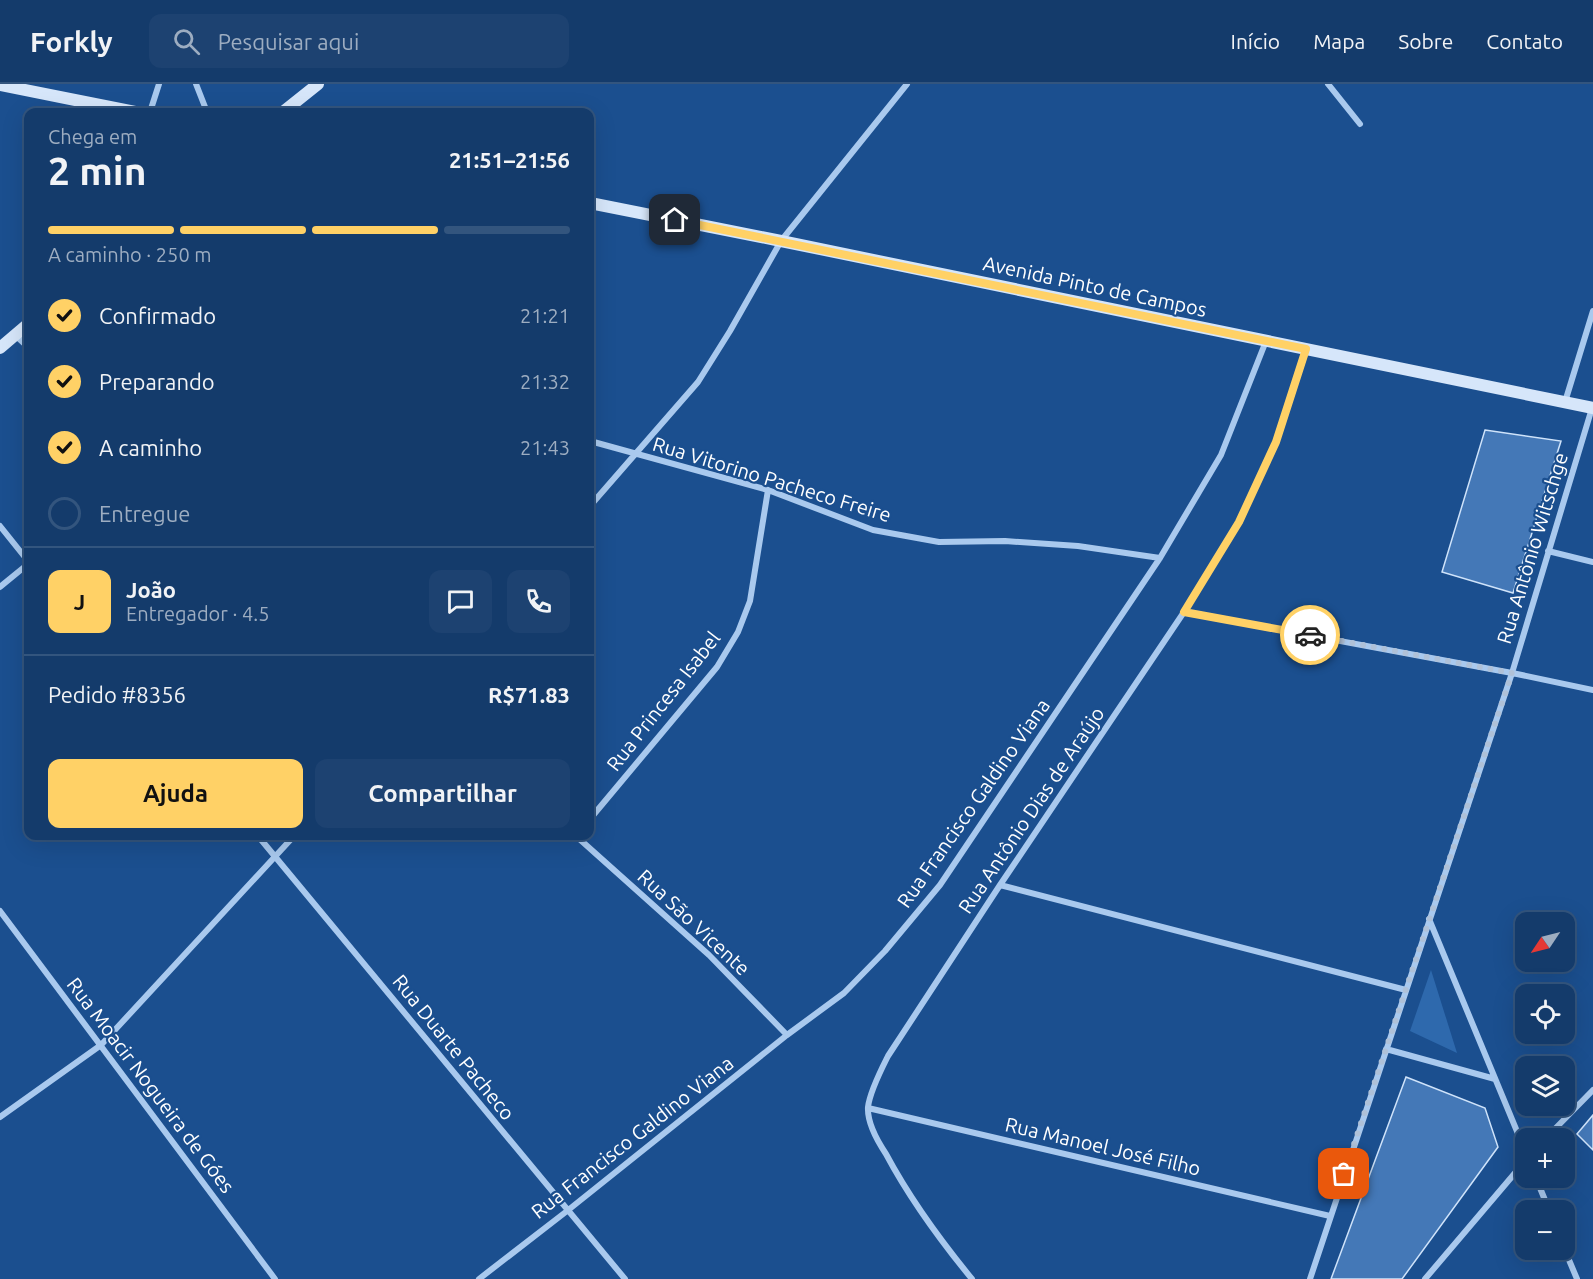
<!DOCTYPE html>
<html lang="pt">
<head>
<meta charset="utf-8">
<style>
  body { margin:0; font-family:Ubuntu,sans-serif; background:#1d4271; color:#f1f3f6; height:100vh; display:flex; flex-direction:column; font-size:22px; white-space:nowrap }
  * { box-sizing:border-box; margin:0 }
  p { font-size:20px; color:#9dadc1 }
  .icon { flex:none; width:33px; height:33px; fill:none; stroke:currentColor; stroke-width:2; stroke-linecap:round; stroke-linejoin:round }
  .map { position:relative; flex:1; overflow:hidden }
  .drawer { position:absolute; left:24px; top:24px; width:570px; height:732px; display:flex; flex-direction:column; background:#143b6b; border-radius:12px; box-shadow:0 6px 24px #0002,0 0 0 2px #33557e }
  .drawer>* { flex:none }
  .needle { width:39px; rotate:235deg }
  .fabs { position:absolute; left:1515px; top:828px; display:grid; gap:12px }
  .fabs a { display:grid; place-items:center; width:60px; height:60px; border-radius:12px; background:#143b6b; box-shadow:0 6px 24px #0002,0 0 0 2px #33557e; font-size:30px }
  .pin { position:absolute; display:grid; place-items:center; width:51px; height:51px; color:#fff; margin:-26px; border-radius:12px; box-shadow:0 3px 9px #0006 }
  .courier { position:absolute; display:grid; place-items:center; width:60px; height:60px; margin:-30px; border:4px solid #ffd166; border-radius:50%; background:#fff; color:#222; box-shadow:0 2px 8px #0007 }
  .summary em { font-style:normal; font-weight:700 }
  .summary div { display:flex; flex-direction:column-reverse }
  .summary { display:flex; align-items:center; justify-content:space-between; height:102px; padding:0 24px }
  h1 { font-size:39px; font-weight:700; line-height:45px }
  .bar { display:grid; grid-template-columns:repeat(4,1fr); gap:9px 6px; align-content:center; height:72px; padding:0 24px }
  .bar i { height:8px; border-radius:4px; background:#33557e }
  .bar .selected { background:#ffd166 }
  .bar p { grid-column:span 4 }
  .line { display:flex; align-items:center; gap:15px; padding:0 24px; border-top:2px solid #33557e }
  .line div { flex:1 }
  .round { display:grid; place-items:center; flex:none; width:63px; height:63px; border-radius:12px; background:#1d4271 }
  ol { padding:0 24px; list-style:none }
  li { display:flex; align-items:center; gap:18px; height:66px }
  li p { margin-inline-start:auto }
  li .icon { padding:6px; border-radius:50%; background:#ffd166; color:#111; stroke-width:4 }
  li:last-child { color:#9dadc1 }
  li i { width:33px; height:33px; border:3px solid #33557e; border-radius:50% }
  .cta { display:flex; gap:12px; margin-top:auto; padding:12px 24px }
  .cta a { flex:1; height:69px; border-radius:12px; background:#ffd166; color:#111; font-size:24px; font-weight:700; line-height:69px; text-align:center }
  .cta a+a { background:#1d4271; color:#f1f3f6 }
  header { display:flex; align-items:center; gap:36px; box-sizing:border-box; height:84px; padding:0 30px; background:#143b6b; border-bottom:2px solid #33557e }
  header strong { font-size:28px }
  nav { display:flex; gap:33px; margin-inline-start:auto; font-size:21px }
  .search { width:420px; height:54px; background:#1d4271; display:flex; align-items:center; gap:15px; box-sizing:border-box; padding:0 21px; border-radius:12px; color:#9dadc1; font-size:22px }
  .map>svg:first-child { display:block }
  .green { fill:#2e69ad }
  .building { fill:#4478b7; stroke:#cfe3fa; stroke-width:1.5 }
  .lines { fill:none; stroke-linecap:round; stroke-linejoin:round }
  .street { stroke:#a9c9ee; stroke-width:6 }
  .secondary { stroke:#d6e6fa; stroke-width:12 }
  .done { stroke:#afc1d8; stroke-width:6; stroke-dasharray:0 10.8 }
  .route { stroke:#ffd166; stroke-width:8 }
  .labels { text-anchor:middle; dominant-baseline:central; stroke-width:4.5; stroke-linejoin:round; paint-order:stroke }
  .street-label { font-size:20px; fill:#fff; stroke:#1b4f8f }
</style>
</head>
<body>
<header>
<strong>Forkly</strong>
<div class="search"><svg class="icon" aria-label="search" viewBox="0 0 24 24"><circle cx="10" cy="10" r="6"/><path d="M15 15l6 6"/></svg>Pesquisar aqui</div>
<nav><a>Início</a><a>Mapa</a><a>Sobre</a><a>Contato</a></nav>
</header>
<div class="map">
<svg width="1593" height="1195" viewBox="0 0 1593 1195">
  <rect width="100%" height="100%" fill="#1b4f8f"/>
  <path class="green" d="M1431,886L1457,969L1410,947Z"/>
  <path class="building" d="M1485,346L1561,357L1513,509L1442,488Z
    M1406,993L1485,1024L1498,1063L1402,1195H1331Z
    M1593,1031V1066L1577,1050Z"/>
  <g class="lines">
    <path class="street" d="M196,0L207,28
      M1328,0L1360,40
      M150,28L159,0
      M15,251L28,263
      M1565,318L1593,227
      M590,357L768,406L873,446L939,458L1005,457L1078,462L1160,474
      M590,422L698,298L730,247L781,157L907,0
      M0,442L28,477
      M1548,467L1593,478
      M0,503L28,480
      M1184,528L1512,589L1593,606
      M590,735L717,583L738,548L750,517L768,406
      M258,752L625,1195
      M576,752L709,871L787,951
      M1000,801L1406,906
      M0,827L275,1195
      M1429,835L1526,1069
      M1386,965L1495,995
      M868,1024L1330,1132
      M0,1033L101,961L294,752
      M1546,1054L1593,1006
      M1536,1094L1549,1126
      M1564,1164L1577,1195
      M479,1195L567,1127L787,951L844,909L885,867L940,801L1160,474L1221,371L1266,257
      M972,1195C940,1156 910,1115 886,1070C878,1058 867,1039 868,1023C870,1007 881,986 888,972L1000,801L1184,528L1239,438L1276,358L1306,266
      M1310,1195L1512,589L1592,324
      M1425,1195L1526,1076"/>
    <path class="secondary" d="M0,1L135,28
      M283,28L318,0
      M590,119L781,157L1593,324
      M0,264L28,240"/>
  </g>
  <g class="lines">
    <path class="done" d="M1310,551L1512,589L1344,1090"/>
    <path class="route" d="M675,136L1306,265L1276,358L1239,438L1184,528L1310,551"/>
  </g>
  <g class="labels">
    <g class="street-label">
      <text transform="translate(1095 202) rotate(12)">Avenida Pinto de Campos</text>
      <text transform="translate(772 395) rotate(17)">Rua Vitorino Pacheco Freire</text>
      <text transform="translate(1532 464) rotate(-73)">Rua Antônio Witschge</text>
      <text transform="translate(663 617) rotate(-52)">Rua Princesa Isabel</text>
      <text transform="translate(973 719) rotate(-55)">Rua Francisco Galdino Viana</text>
      <text transform="translate(1031 726) rotate(-56)">Rua Antônio Dias de Araújo</text>
      <text transform="translate(694 838) rotate(43)">Rua São Vicente</text>
      <text transform="translate(454 963) rotate(51)">Rua Duarte Pacheco</text>
      <text transform="translate(151 1001) rotate(53)">Rua Moacir Nogueira de Góes</text>
      <text transform="translate(632 1053) rotate(-38)">Rua Francisco Galdino Viana</text>
      <text transform="translate(1103 1062) rotate(13)">Rua Manoel José Filho</text>
    </g>
  </g>
</svg>
<div class="fabs">
<a><svg class="needle" viewBox="-14 -14 28 28"><path d="M0-13l5 13h-10z" fill="#e53935"/><path d="M0 13l5-13h-10z" fill="#9dadc1"/></svg></a>
<a><svg class="icon" aria-label="locate" viewBox="0 0 24 24"><circle cx="12" cy="12" r="6"/><path d="M12 2v4M12 18v4M2 12h4M18 12h4"/></svg></a>
<a><svg class="icon" aria-label="layers" viewBox="0 0 24 24"><path d="M12 4l9 5-9 5-9-5zM3 14l9 5 9-5"/></svg></a>
<a>+</a>
<a>−</a>
</div>
<div class="pin" style="left:1344px;top:1090px;background:#ea580c"><svg class="icon" aria-label="bag" viewBox="0 0 24 24"><path d="M5 8h14l-1 12H6zM9 8a3 3 0 0 1 6 0"/></svg></div>
<div class="pin" style="left:675px;top:136px;background:#1f2937"><svg class="icon" aria-label="home" viewBox="0 0 24 24"><path d="M3 11l9-7 9 7M6 9v11h12V9"/></svg></div>
<div class="courier" style="left:1310px;top:551px"><svg class="icon" aria-label="car" viewBox="0 0 24 24"><path d="M5 17H2v-5l4-1 3-4h7l3 4 3 1v5h-3M9 17h6M6 11h13"/><circle cx="7" cy="17" r="2"/><circle cx="17" cy="17" r="2"/></svg></div>
<section class="drawer">
<div class="summary"><div><h1>2 min</h1><p>Chega em</p></div><em>21:51–21:56</em></div>
<div class="bar"><i class="selected"></i><i class="selected"></i><i class="selected"></i><i></i><p>A caminho · 250 m</p></div>
<ol>
<li><svg class="icon" aria-label="check" viewBox="0 0 24 24"><path d="M5 12l5 5 9-10"/></svg>Confirmado<p>21:21</p></li>
<li><svg class="icon" aria-label="check" viewBox="0 0 24 24"><path d="M5 12l5 5 9-10"/></svg>Preparando<p>21:32</p></li>
<li><svg class="icon" aria-label="check" viewBox="0 0 24 24"><path d="M5 12l5 5 9-10"/></svg>A caminho<p>21:43</p></li>
<li><i></i>Entregue</li>
</ol>
<div class="line" style="height:108px"><b class="round" style="background:#ffd166;color:#111">J</b><div><b>João</b><p>Entregador · 4.5</p></div><a class="round"><svg class="icon" aria-label="chat" viewBox="0 0 24 24"><path d="M4 5h16v11H9l-5 4z"/></svg></a><a class="round"><svg class="icon" aria-label="phone" viewBox="0 0 24 24"><path d="M5 4h4l2 5-3 2q2 4 5 5l2-3 5 2v4C11 20 4 13 5 4z"/></svg></a></div>
<div class="line" style="height:78px"><div>Pedido #8356</div><b>R$71.83</b></div>
<div class="cta"><a>Ajuda</a><a>Compartilhar</a></div>
</section>
</div>
</body>
</html>
